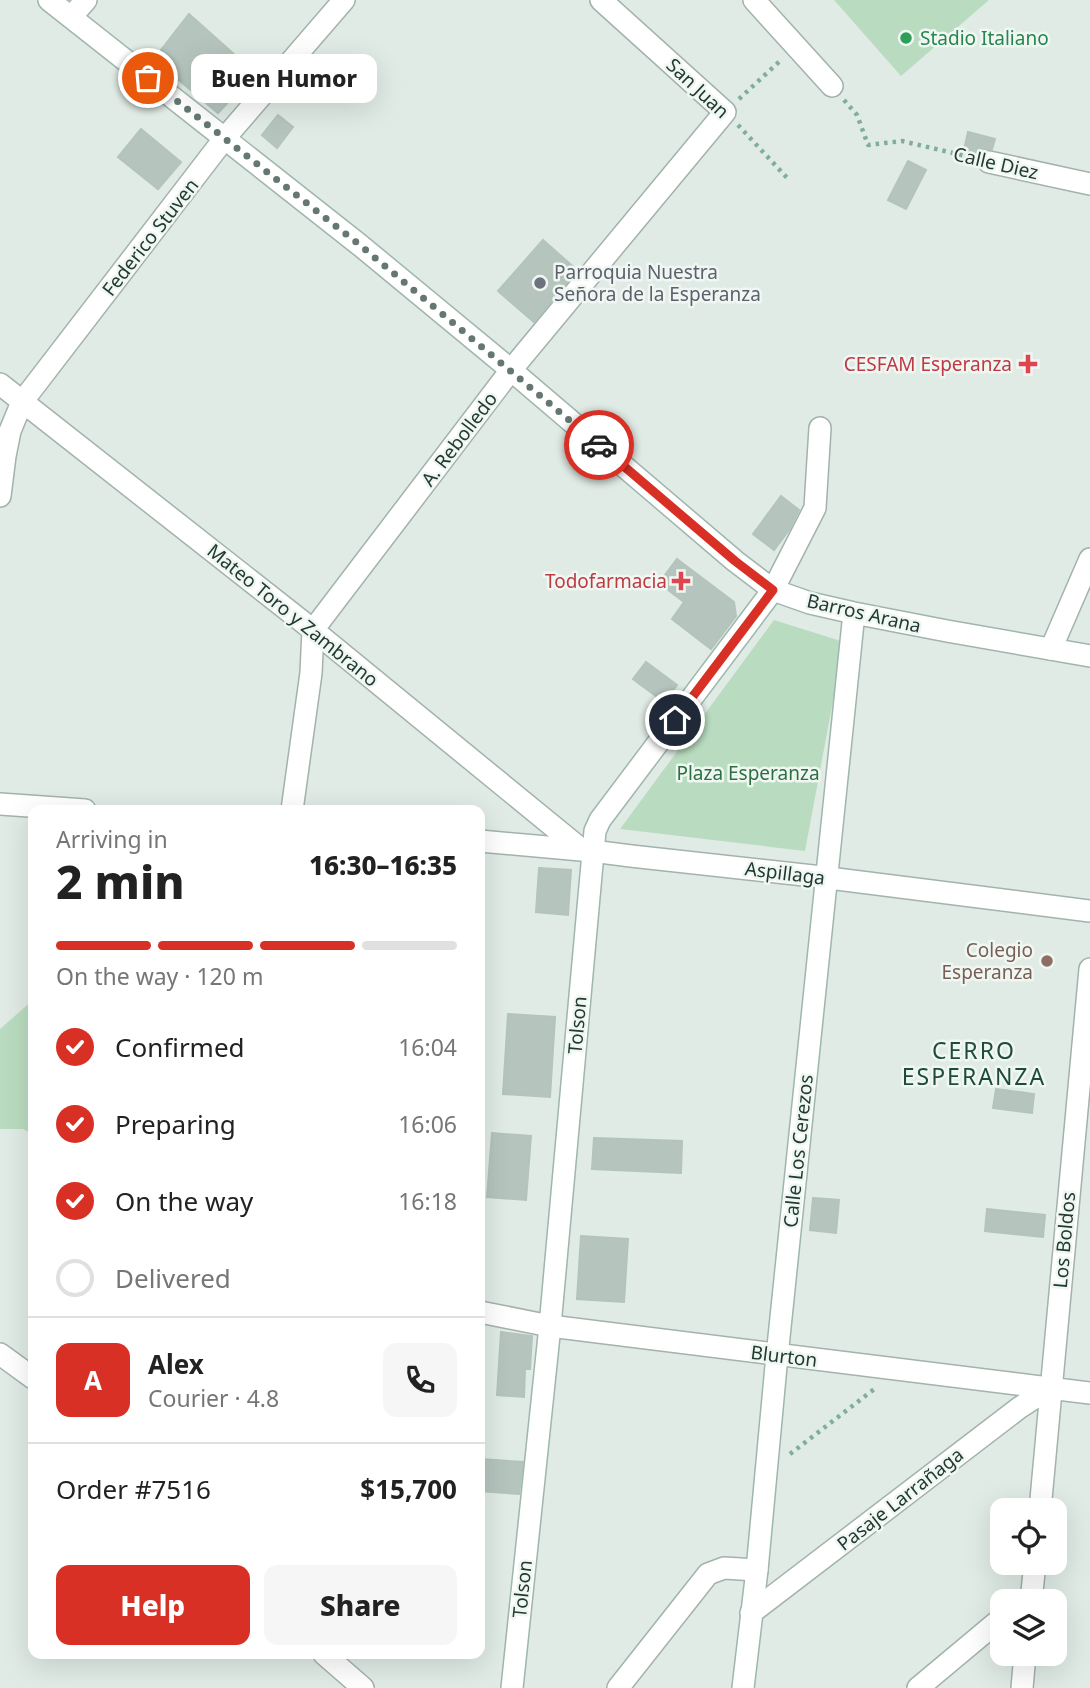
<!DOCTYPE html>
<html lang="en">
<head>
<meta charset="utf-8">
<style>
  body { margin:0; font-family:"Noto Sans",sans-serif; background:#f6f6f6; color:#222; height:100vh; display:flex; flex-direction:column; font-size:26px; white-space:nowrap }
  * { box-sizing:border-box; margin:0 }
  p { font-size:23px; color:#767676 }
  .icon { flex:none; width:38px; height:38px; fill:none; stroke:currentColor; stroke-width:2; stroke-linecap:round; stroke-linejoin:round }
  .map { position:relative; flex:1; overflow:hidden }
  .side { position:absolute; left:28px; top:805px; width:457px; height:854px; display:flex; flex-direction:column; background:#fff; border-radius:14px; box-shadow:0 7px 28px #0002 }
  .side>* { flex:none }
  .controls { position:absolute; left:990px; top:1498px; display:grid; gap:14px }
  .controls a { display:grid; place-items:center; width:77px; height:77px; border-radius:14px; background:#fff; box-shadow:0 7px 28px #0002; font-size:35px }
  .pin { position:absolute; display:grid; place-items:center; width:60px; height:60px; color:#fff; margin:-30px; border:4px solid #fff; border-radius:50%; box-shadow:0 2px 7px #0007 }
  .courier { position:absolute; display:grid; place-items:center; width:70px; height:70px; margin:-35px; border:5px solid #d93025; border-radius:50%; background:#fff; color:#222; box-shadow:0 2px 9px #0007 }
  .bubble { position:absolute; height:49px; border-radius:14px; background:#fff; box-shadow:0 7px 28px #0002; font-size:23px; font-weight:800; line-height:49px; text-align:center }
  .overview em { font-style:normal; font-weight:800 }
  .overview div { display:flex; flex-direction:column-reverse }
  .overview { display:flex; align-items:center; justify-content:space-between; height:119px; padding:0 28px }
  h1 { font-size:46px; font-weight:800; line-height:52px }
  .bar { display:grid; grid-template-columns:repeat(4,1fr); gap:10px 7px; align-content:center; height:84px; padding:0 28px }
  .bar i { height:9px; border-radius:5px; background:#e0e0e0 }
  .bar .current { background:#d93025 }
  .bar p { grid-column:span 4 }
  .line { display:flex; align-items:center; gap:18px; padding:0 28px; border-top:2px solid #e0e0e0 }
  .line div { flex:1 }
  .round { display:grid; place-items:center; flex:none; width:74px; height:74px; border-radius:14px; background:#f6f6f6 }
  ol { padding:0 28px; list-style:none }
  li { display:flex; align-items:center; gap:21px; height:77px }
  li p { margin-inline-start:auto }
  li .icon { padding:7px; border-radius:50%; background:#d93025; color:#fff; stroke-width:4 }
  li:last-child { color:#767676 }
  li i { width:38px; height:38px; border:4px solid #e0e0e0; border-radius:50% }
  .button { display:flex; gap:14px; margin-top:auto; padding:14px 28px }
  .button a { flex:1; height:80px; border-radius:14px; background:#d93025; color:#fff; font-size:28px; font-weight:800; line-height:80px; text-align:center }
  .button a+a { background:#f6f6f6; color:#222 }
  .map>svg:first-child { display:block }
  .green { fill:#b9dcc0 }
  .building { fill:#b5c5be; stroke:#b2c4bb; stroke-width:2 }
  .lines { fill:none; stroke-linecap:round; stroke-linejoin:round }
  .street-casing { stroke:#a3b2ac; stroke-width:24 }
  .secondary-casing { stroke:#9fb6ac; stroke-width:24 }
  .path { stroke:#81ae9c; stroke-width:4.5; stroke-dasharray:3.5 5; stroke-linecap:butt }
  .street { stroke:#fff; stroke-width:21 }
  .secondary { stroke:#fff; stroke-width:21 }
  .done { stroke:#647871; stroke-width:7; stroke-dasharray:0 12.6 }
  .route { stroke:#d93025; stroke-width:9 }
  .leisure-dot { fill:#2e9e5b; stroke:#f0f7f3; stroke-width:2.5 }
  .worship-dot { fill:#6b7280; stroke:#f0f7f3; stroke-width:2.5 }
  .health-dot { fill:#e0444e; stroke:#f0f7f3; stroke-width:2.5 }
  .education-dot { fill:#8d6e63; stroke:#f0f7f3; stroke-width:2.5 }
  .labels { text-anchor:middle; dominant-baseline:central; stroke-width:5; stroke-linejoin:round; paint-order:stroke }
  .leisure-label { font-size:19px; fill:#27864d; stroke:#f0f7f3; text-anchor:start }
  .street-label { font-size:19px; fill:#213a32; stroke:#f0f7f3 }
  .worship-label { font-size:19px; fill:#5b616d; stroke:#f0f7f3; text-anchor:start }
  .health-label { font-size:19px; fill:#be3a42; stroke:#f0f7f3; text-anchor:end }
  .park-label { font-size:19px; fill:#2c7042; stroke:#f0f7f3 }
  .education-label { font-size:19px; fill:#785e54; stroke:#f0f7f3; text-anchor:end }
  .quarter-label { font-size:23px; letter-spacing:2px; fill:#1d4c3d; stroke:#f0f7f3 }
</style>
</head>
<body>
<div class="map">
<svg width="1090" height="1688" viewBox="0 0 1090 1688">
  <rect width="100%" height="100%" fill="#e0ebe5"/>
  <path class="green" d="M834,0H989L901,76Z
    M774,620L844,642L805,851L620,829Z
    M33,1000V1134L23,1129H0V1029Z"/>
  <path class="building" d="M189,14L255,73L218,113L154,59Z
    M278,115L293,127L277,148L262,135Z
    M141,129L181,162L158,189L118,157Z
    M968,132L995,139L992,149L984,150L979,154L964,150Z
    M908,161L926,170L906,209L888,200Z
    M543,240L577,270L534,322L498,291Z
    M781,496L799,510L789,530L774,550L753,534Z
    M677,559L734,602L736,616L711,649L672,619L684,602L659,583Z
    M646,662L677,685L664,702L633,679Z
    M539,868L571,870L568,915L536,912Z
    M508,1014L555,1017L550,1097L503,1094Z
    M996,1089L1034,1094L1032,1113L993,1108Z
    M492,1133L531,1136L526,1200L487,1197Z
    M594,1138L682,1141L681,1173L592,1169Z
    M813,1198L839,1200L836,1233L810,1230Z
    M987,1209L1045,1215L1043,1237L985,1231Z
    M581,1236L628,1239L624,1302L577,1299Z
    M501,1332L532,1336L530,1369H525L524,1397L497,1395Z
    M480,1459L523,1462L519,1494L480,1491Z"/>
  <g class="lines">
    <g class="street-casing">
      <path id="street" d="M754,0L832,86
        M71,17L86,0
        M989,162L1090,184
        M0,384L313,630L582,850
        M0,496L5,456L10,431L22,402L224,139L344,0
        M773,590L815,508L820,428
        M1051,649L1090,559
        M0,804L85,810
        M292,810L311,673L313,630L511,370L725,112L601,0
        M480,841L592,851L631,856L813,876L1090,911
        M480,1312L550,1326L1090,1393
        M0,1354L33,1378
        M1040,1510L1090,969
        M1031,1601L1035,1563
        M751,1613L1019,1408L1050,1388
        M324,1654L363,1688
        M618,1688L708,1574L724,1568L757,1570
        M918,1688L1003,1617
        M1022,1688L1025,1654"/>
    </g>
    <g class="secondary-casing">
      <path id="secondary" d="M49,0L361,246L511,370L735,561L773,590L810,603L854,613L947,631L1090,656
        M512,1688L550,1326L595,831L600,820L773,590
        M743,1688L757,1570L776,1366L854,613"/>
    </g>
    <path class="path" d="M739,99L781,60
      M844,100L857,115L868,145L902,141L970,157
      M738,125L790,181
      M790,1454L877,1387"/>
    <use href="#street" class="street"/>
    <use href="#secondary" class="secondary"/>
  </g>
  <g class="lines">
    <path class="done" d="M148,78L361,246L599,445"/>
    <path class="route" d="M599,445L735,561L773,590L675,720"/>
  </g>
  <circle class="leisure-dot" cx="906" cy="38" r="7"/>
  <circle class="worship-dot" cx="540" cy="283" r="7"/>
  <g class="health-dot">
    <path d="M1024.5 353.5h7v7h7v7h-7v7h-7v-7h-7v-7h7z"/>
    <path d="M677.5 570.5h7v7h7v7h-7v7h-7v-7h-7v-7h7z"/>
  </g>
  <circle class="education-dot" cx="1047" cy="961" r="7"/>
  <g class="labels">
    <g class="leisure-label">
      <text x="920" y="38">Stadio Italiano</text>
    </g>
    <g class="street-label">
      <text transform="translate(698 88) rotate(43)">San Juan</text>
      <text transform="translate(996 163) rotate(13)">Calle Diez</text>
      <text transform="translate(150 237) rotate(-52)">Federico Stuven</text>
      <text transform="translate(459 439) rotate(-53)">A. Rebolledo</text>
      <text transform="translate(864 613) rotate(13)">Barros Arana</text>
      <text transform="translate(293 615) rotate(39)">Mateo Toro y Zambrano</text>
      <text transform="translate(785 873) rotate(7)">Aspillaga</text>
      <text transform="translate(577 1025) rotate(-85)">Tolson</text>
      <text transform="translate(798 1151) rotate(-84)">Calle Los Cerezos</text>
      <text transform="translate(1064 1240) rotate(-85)">Los Boldos</text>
      <text transform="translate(784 1356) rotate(7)">Blurton</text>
      <text transform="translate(900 1499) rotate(-38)">Pasaje Larrañaga</text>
      <text transform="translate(522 1589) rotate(-84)">Tolson</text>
    </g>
    <g class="worship-label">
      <text x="554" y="272">Parroquia Nuestra<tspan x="554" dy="22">Señora de la Esperanza</tspan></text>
    </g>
    <g class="health-label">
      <text x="1012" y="364">CESFAM Esperanza</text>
      <text x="667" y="581">Todofarmacia</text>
    </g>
    <g class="park-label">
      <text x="748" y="773">Plaza Esperanza</text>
    </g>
    <g class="education-label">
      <text x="1033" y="950">Colegio<tspan x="1033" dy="22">Esperanza</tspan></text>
    </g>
    <g class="quarter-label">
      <text x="974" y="1050">CERRO<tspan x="974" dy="26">ESPERANZA</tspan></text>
    </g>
  </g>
</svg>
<div class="controls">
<a><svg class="icon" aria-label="locate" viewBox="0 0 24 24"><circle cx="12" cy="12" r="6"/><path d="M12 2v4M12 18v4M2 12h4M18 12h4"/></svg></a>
<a><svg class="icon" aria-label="layers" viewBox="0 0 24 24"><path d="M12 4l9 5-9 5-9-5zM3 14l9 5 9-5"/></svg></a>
</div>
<div class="pin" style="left:148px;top:78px;background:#ea580c"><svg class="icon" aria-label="bag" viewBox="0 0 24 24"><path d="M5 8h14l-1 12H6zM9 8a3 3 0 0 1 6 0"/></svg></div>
<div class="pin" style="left:675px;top:720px;background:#1f2937"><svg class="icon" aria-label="home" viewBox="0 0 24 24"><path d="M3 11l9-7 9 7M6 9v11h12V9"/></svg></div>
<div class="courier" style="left:599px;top:445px"><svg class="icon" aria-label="car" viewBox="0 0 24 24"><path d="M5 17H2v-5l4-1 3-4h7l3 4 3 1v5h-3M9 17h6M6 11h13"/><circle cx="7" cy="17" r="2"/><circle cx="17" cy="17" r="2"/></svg></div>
<div class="bubble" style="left:191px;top:54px;width:186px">Buen Humor</div>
<section class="side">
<div class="overview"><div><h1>2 min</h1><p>Arriving in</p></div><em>16:30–16:35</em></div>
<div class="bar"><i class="current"></i><i class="current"></i><i class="current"></i><i></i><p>On the way · 120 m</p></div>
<ol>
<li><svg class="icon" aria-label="check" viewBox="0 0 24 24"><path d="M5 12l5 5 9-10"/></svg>Confirmed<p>16:04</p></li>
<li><svg class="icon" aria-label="check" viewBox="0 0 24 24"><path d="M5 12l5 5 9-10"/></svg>Preparing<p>16:06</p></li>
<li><svg class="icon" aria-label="check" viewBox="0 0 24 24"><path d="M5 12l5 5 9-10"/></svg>On the way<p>16:18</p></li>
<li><i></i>Delivered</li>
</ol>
<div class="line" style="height:126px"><b class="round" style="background:#d93025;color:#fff">A</b><div><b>Alex</b><p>Courier · 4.8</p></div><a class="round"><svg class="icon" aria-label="phone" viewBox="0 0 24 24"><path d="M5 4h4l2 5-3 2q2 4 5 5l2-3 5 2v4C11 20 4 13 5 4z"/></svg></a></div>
<div class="line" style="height:91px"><div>Order #7516</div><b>$15,700</b></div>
<div class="button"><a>Help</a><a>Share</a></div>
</section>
</div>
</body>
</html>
